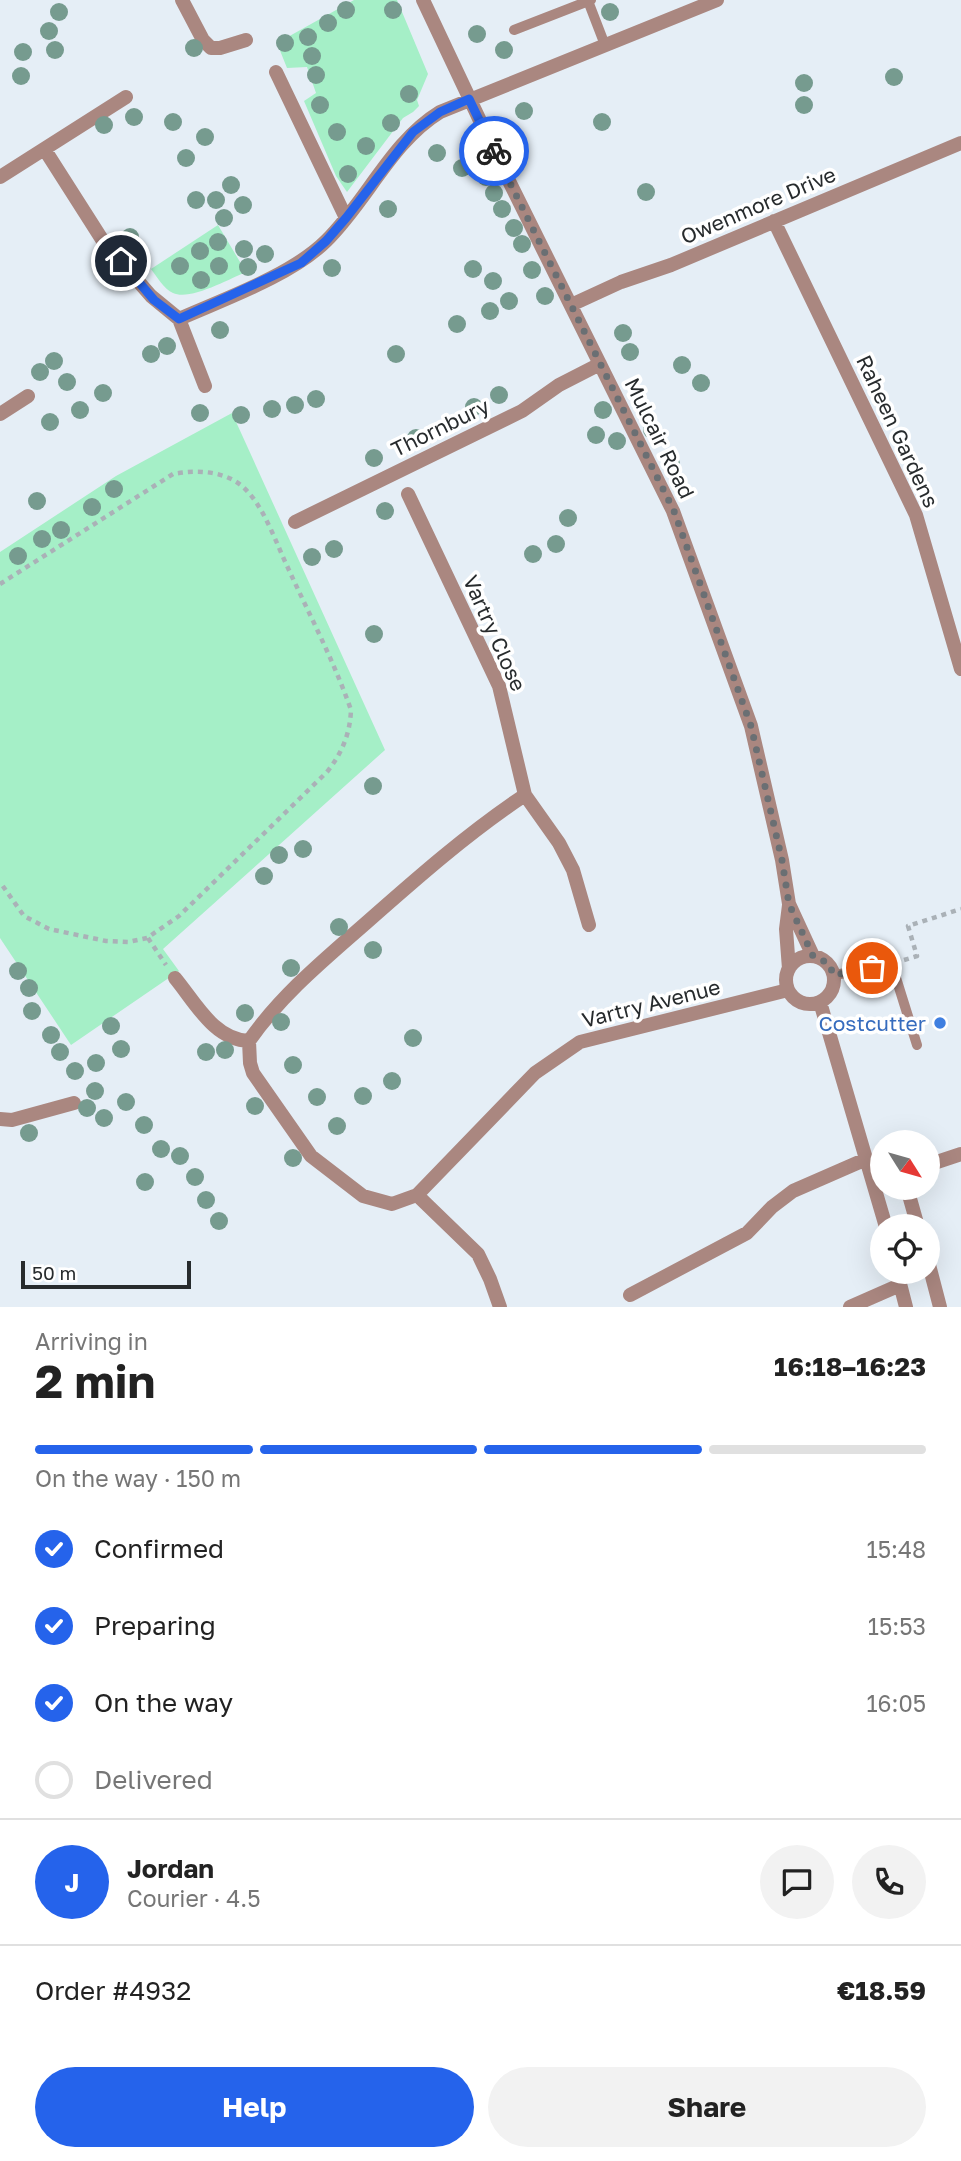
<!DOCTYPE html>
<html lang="en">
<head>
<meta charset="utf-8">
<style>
  body { margin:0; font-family:"Golos Text",sans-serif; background:#f2f2f2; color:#222; height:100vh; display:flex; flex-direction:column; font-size:26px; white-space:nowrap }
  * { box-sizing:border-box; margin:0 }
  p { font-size:23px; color:#767676 }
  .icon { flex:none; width:38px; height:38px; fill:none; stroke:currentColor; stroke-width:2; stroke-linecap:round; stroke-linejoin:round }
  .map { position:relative; height:1307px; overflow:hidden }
  .drawer { display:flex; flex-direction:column; background:#fff; flex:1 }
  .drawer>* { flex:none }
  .needle { width:46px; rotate:127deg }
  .buttons { position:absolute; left:870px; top:1130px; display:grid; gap:14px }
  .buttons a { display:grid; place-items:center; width:70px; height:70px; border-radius:50%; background:#fff; box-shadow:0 7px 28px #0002; font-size:35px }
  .scale { position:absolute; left:21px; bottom:18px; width:170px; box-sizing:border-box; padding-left:7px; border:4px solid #272b2d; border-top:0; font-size:19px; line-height:24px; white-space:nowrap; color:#272b2d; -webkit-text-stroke:5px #fff; paint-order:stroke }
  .pin { position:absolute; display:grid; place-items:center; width:60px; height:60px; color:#fff; margin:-30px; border:4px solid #fff; border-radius:50%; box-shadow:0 2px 7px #0007 }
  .courier { position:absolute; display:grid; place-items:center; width:70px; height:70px; margin:-35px; border:5px solid #2563eb; border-radius:50%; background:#fff; color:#222; box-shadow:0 2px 9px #0007 }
  .headline em { font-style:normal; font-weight:700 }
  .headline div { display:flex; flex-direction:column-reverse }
  .headline { display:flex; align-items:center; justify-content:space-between; height:119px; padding:0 35px }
  h1 { font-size:46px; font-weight:700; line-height:52px }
  .bar { display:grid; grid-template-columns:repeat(4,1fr); gap:10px 7px; align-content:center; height:84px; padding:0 35px }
  .bar i { height:9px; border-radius:5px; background:#e0e0e0 }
  .bar .on { background:#2563eb }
  .bar p { grid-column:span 4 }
  .line { display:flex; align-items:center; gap:18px; padding:0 35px; border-top:2px solid #e0e0e0 }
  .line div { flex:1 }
  .round { display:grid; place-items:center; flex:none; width:74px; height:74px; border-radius:37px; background:#f2f2f2 }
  ol { padding:0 35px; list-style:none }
  li { display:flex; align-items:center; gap:21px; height:77px }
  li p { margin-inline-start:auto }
  li .icon { padding:7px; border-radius:50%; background:#2563eb; color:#fff; stroke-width:4 }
  li:last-child { color:#767676 }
  li i { width:38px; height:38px; border:4px solid #e0e0e0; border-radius:50% }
  .button { display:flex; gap:14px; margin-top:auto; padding:14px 35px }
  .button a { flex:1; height:80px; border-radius:42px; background:#2563eb; color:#fff; font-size:28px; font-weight:700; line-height:80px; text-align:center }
  .button a+a { background:#f2f2f2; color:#222 }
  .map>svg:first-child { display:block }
  .green { fill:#a5efc7 }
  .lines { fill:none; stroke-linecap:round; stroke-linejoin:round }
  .path { stroke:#aab1b7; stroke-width:4.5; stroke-dasharray:5 5; stroke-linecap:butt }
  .lane { stroke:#aa8780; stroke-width:10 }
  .street { stroke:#aa8780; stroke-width:14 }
  .tree { fill:#769b8f }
  .done { stroke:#6a6f73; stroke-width:7; stroke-dasharray:0 12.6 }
  .route { stroke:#2563eb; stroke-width:9 }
  .shop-dot { fill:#3f7fe0; stroke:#fff; stroke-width:2.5 }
  .labels { text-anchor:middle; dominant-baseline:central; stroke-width:7; stroke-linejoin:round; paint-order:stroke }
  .street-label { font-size:21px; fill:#272b2d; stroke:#fff }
  .shop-label { font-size:21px; fill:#366cbe; stroke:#fff; text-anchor:end }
</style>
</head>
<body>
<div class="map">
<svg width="961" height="1307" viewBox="0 0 961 1307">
  <rect width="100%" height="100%" fill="#e5eef6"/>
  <path class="green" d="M354,0H397L428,74L417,100L419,106L413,112L403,118L347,192L336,176L304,101L316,93L307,67L287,68L277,43Z
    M218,225L246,272C229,279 190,301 173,293C164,289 157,277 151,269Z
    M232,413L385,750L163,949L179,971L71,1045L0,938V552L116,476Z"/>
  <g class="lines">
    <path class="path" d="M0,584L173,474C199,469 230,471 248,492C265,510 277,545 288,568C309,614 334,661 351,710C350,734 342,753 327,772L179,916L147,938L128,942L106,941L49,929L24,916L0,882
      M148,938L166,965
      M904,960L917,956L908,926L961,909"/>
    <path class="lane" d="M588,1L605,45
      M514,30L591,0
      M834,975L892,965L917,1045"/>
    <path class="street" d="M182,0L203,40L211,48H220L246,40
      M423,0L500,163L673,511L751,726L782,860L789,904L813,956
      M276,72L346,218
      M45,150L103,241L151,296L179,319L205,386
      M0,177L126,97
      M774,221L916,515L961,669
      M571,305L621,282L671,265L961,143
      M179,319C224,299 292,275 326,241C367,201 391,142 440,112L717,0
      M0,414L28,396
      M408,494L499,686L525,795L559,843L573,870L589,925
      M295,522L522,411L559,385L600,364
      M786 980a24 24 0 1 1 48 0a24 24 0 1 1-48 0Z
      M789,969L786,929L789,905
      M175,978C195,1002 214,1040 249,1041L250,1063L253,1073L311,1156L363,1196L392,1204L417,1195L478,1254L490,1279L500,1307
      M820,1002L886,1227
      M249,1041C281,995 325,959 366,923C417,878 468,833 525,795
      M0,1119L12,1120L74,1103
      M928,1165L961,1154
      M907,1188L918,1227
      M417,1195L535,1073L580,1042L788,990
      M928,1261L940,1307
      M897,1272L906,1307
      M630,1295L747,1233L772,1207L793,1191L864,1160
      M850,1307L900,1285"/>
  </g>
  <g class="tree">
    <circle cx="346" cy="10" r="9"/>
    <circle cx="393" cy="10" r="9"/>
    <circle cx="59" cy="12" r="9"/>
    <circle cx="610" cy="12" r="9"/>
    <circle cx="328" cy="23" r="9"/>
    <circle cx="49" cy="31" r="9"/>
    <circle cx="477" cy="34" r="9"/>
    <circle cx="308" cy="37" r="9"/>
    <circle cx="285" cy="43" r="9"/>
    <circle cx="194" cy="48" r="9"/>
    <circle cx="55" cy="50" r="9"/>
    <circle cx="504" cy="50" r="9"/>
    <circle cx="23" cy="52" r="9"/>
    <circle cx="312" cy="56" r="9"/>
    <circle cx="316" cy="75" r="9"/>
    <circle cx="21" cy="76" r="9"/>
    <circle cx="894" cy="77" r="9"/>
    <circle cx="804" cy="83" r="9"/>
    <circle cx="409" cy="94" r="9"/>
    <circle cx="320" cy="105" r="9"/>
    <circle cx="804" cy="105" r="9"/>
    <circle cx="524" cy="111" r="9"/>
    <circle cx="134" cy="117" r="9"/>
    <circle cx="173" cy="122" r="9"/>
    <circle cx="602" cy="122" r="9"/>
    <circle cx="391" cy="123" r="9"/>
    <circle cx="104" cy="125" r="9"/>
    <circle cx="337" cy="132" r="9"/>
    <circle cx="205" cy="137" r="9"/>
    <circle cx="366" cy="146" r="9"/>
    <circle cx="437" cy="153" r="9"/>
    <circle cx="186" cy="158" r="9"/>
    <circle cx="462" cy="168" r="9"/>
    <circle cx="348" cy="174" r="9"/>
    <circle cx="486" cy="177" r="9"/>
    <circle cx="231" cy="185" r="9"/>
    <circle cx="646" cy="192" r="9"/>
    <circle cx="494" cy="193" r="9"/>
    <circle cx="196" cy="200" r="9"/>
    <circle cx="216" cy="200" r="9"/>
    <circle cx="243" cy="205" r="9"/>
    <circle cx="388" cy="209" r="9"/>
    <circle cx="502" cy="209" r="9"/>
    <circle cx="224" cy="218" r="9"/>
    <circle cx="514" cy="228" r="9"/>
    <circle cx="130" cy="237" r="9"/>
    <circle cx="218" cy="242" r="9"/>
    <circle cx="522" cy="244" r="9"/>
    <circle cx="244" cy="249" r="9"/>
    <circle cx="200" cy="251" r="9"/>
    <circle cx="265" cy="254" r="9"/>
    <circle cx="180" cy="266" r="9"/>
    <circle cx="219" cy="266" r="9"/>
    <circle cx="248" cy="267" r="9"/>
    <circle cx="332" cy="268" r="9"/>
    <circle cx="473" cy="269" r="9"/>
    <circle cx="532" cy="270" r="9"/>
    <circle cx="201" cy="280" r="9"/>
    <circle cx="493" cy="281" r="9"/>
    <circle cx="545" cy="296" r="9"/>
    <circle cx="509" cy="301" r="9"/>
    <circle cx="490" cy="311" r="9"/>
    <circle cx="457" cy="324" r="9"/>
    <circle cx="220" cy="330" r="9"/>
    <circle cx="623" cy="333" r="9"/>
    <circle cx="167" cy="346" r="9"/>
    <circle cx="630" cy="352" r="9"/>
    <circle cx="151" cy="354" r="9"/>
    <circle cx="396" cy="354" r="9"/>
    <circle cx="54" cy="361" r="9"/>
    <circle cx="682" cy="365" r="9"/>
    <circle cx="40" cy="372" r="9"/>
    <circle cx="67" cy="382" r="9"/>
    <circle cx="701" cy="383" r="9"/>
    <circle cx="103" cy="393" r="9"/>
    <circle cx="499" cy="395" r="9"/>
    <circle cx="316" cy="399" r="9"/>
    <circle cx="295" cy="405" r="9"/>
    <circle cx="474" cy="407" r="9"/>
    <circle cx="272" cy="409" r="9"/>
    <circle cx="80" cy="410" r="9"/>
    <circle cx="603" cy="410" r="9"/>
    <circle cx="200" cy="413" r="9"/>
    <circle cx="241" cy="415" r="9"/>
    <circle cx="50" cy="422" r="9"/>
    <circle cx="652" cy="430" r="9"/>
    <circle cx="596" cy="435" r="9"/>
    <circle cx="416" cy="438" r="9"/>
    <circle cx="617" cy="441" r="9"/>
    <circle cx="374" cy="458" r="9"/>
    <circle cx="671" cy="464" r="9"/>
    <circle cx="114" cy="489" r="9"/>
    <circle cx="37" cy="501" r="9"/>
    <circle cx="92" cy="507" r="9"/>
    <circle cx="385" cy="511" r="9"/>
    <circle cx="568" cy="518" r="9"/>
    <circle cx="61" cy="530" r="9"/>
    <circle cx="42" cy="539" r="9"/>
    <circle cx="556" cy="544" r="9"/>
    <circle cx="334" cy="549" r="9"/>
    <circle cx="533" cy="554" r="9"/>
    <circle cx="18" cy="556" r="9"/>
    <circle cx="312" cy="557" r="9"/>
    <circle cx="374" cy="634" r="9"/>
    <circle cx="373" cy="786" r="9"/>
    <circle cx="303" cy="849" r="9"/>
    <circle cx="279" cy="855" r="9"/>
    <circle cx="264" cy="876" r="9"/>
    <circle cx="339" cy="927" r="9"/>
    <circle cx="373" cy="950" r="9"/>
    <circle cx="291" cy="968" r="9"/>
    <circle cx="18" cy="971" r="9"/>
    <circle cx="29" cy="988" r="9"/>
    <circle cx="32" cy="1011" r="9"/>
    <circle cx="245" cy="1013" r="9"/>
    <circle cx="281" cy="1022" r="9"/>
    <circle cx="111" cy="1026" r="9"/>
    <circle cx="51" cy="1035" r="9"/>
    <circle cx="413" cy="1038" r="9"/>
    <circle cx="121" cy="1049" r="9"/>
    <circle cx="225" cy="1050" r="9"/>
    <circle cx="60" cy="1052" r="9"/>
    <circle cx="206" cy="1052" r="9"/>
    <circle cx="96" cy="1063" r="9"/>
    <circle cx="293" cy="1065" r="9"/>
    <circle cx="75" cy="1071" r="9"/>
    <circle cx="392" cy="1081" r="9"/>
    <circle cx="95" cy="1091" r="9"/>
    <circle cx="363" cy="1096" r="9"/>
    <circle cx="317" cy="1097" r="9"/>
    <circle cx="126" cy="1102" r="9"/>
    <circle cx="255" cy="1106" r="9"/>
    <circle cx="87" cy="1108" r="9"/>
    <circle cx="104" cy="1118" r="9"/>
    <circle cx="144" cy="1125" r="9"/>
    <circle cx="337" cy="1126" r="9"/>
    <circle cx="29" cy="1133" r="9"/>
    <circle cx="161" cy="1149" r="9"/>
    <circle cx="180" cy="1156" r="9"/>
    <circle cx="293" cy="1158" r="9"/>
    <circle cx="195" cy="1177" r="9"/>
    <circle cx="145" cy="1182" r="9"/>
    <circle cx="206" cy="1200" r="9"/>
    <circle cx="219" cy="1221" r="9"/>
  </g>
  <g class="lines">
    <path class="done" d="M494,151L674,511L751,726L782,860L789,904L813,956L828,963L834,975L872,968"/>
    <path class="route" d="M121,261L154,300L179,319L301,263L326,241L346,218L413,132L440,112L469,99L494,151"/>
  </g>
  <circle class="shop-dot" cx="940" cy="1023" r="7"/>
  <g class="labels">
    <g class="street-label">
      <text transform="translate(758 205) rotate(-23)">Owenmore Drive</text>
      <text transform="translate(440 427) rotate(-26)">Thornbury</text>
      <text transform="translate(898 431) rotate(65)">Raheen Gardens</text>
      <text transform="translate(660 438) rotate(64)">Mulcair Road</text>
      <text transform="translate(495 633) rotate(66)">Vartry Close</text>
      <text transform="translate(651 1003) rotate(-14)">Vartry Avenue</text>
    </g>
    <g class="shop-label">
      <text x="926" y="1023">Costcutter</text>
    </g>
  </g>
</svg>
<div class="buttons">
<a><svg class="needle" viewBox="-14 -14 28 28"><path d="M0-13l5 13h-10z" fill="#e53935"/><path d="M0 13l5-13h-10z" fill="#767676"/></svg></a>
<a><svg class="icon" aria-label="locate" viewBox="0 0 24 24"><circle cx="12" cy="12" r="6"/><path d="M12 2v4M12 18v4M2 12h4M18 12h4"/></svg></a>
</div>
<div class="scale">50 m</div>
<div class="pin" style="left:872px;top:968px;background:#ea580c"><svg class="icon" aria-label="bag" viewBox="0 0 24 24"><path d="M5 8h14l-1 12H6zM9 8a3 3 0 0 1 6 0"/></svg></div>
<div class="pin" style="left:121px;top:261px;background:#1f2937"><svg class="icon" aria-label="home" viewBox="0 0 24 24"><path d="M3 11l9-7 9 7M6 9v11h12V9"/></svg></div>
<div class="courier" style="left:494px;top:151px"><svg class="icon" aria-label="bike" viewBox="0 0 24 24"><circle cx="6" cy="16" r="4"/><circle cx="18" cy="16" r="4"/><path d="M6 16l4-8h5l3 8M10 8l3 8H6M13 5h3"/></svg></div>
</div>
<section class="drawer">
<div class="headline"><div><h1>2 min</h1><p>Arriving in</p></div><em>16:18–16:23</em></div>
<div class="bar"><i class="on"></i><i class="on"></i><i class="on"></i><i></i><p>On the way · 150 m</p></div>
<ol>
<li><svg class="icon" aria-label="check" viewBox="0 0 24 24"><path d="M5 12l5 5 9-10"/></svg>Confirmed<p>15:48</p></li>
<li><svg class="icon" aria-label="check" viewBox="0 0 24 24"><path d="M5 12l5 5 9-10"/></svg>Preparing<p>15:53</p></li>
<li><svg class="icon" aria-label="check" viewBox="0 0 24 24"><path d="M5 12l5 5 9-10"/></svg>On the way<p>16:05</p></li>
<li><i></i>Delivered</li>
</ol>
<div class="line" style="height:126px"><b class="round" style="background:#2563eb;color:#fff">J</b><div><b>Jordan</b><p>Courier · 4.5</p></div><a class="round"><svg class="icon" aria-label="chat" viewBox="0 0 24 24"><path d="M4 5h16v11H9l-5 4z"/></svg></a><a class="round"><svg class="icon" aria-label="phone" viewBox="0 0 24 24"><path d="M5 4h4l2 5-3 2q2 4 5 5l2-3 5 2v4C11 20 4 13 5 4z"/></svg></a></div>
<div class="line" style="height:91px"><div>Order #4932</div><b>€18.59</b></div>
<div class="button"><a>Help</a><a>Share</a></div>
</section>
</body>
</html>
